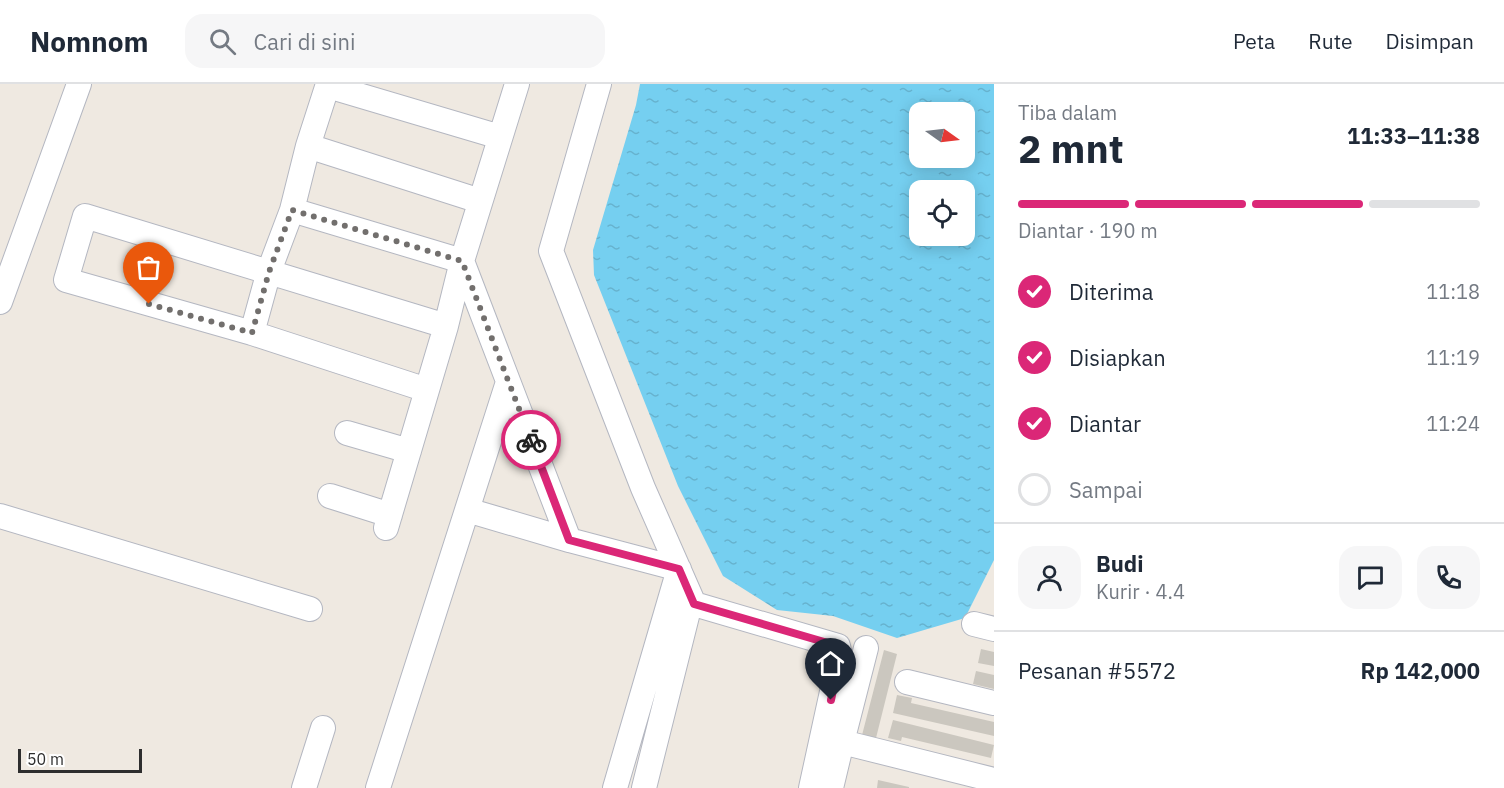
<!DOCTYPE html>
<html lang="id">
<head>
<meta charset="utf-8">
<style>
  body { margin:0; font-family:"IBM Plex Sans",sans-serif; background:#f6f6f7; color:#1f2937; height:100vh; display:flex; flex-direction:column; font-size:22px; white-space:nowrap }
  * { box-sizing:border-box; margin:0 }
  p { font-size:20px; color:#747a83 }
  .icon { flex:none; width:33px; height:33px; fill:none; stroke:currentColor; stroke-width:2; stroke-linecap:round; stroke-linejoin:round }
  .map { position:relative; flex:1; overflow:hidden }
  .panel { display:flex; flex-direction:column; background:#fff; width:510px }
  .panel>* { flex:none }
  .needle { width:39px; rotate:104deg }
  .tools { position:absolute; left:909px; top:18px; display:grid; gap:12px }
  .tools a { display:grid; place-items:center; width:66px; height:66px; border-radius:12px; background:#fff; box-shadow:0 3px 15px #0003; font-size:30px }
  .scale { position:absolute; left:18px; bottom:15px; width:124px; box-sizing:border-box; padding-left:6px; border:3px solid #2e2e2e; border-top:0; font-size:16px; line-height:21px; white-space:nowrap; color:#2e2e2e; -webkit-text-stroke:4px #fff; paint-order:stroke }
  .pin { position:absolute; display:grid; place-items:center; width:51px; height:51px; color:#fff; margin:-62px -26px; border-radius:50% 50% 50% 0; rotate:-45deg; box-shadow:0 0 6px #0007 }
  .pin .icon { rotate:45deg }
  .courier { position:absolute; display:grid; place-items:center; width:60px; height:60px; margin:-30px; border:4px solid #db2777; border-radius:50%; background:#fff; color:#222; box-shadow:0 2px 8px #0007 }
  .headline em { font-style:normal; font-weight:700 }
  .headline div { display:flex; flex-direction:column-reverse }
  .headline { display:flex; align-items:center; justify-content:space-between; height:102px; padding:0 24px }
  h1 { font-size:39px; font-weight:700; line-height:45px }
  .bar { display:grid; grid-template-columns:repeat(4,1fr); gap:9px 6px; align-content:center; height:72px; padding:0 24px }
  .bar i { height:8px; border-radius:4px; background:#e0e1e3 }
  .bar .on { background:#db2777 }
  .bar p { grid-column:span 4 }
  .line { display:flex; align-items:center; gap:15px; padding:0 24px; border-top:2px solid #e0e1e3 }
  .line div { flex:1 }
  .round { display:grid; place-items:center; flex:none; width:63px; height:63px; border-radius:18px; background:#f6f6f7 }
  ol { padding:0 24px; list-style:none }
  li { display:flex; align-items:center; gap:18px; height:66px }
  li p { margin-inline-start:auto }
  li .icon { padding:6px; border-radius:50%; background:#db2777; color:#fff; stroke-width:4 }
  li:last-child { color:#747a83 }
  li i { width:33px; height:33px; border:3px solid #e0e1e3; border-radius:50% }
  header { display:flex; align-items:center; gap:36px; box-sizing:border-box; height:84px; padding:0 30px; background:#fff; border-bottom:2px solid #e0e1e3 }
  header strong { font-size:28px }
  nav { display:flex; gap:33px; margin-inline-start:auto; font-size:21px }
  .search { width:420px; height:54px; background:#f6f6f7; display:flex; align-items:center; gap:15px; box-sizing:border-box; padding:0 21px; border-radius:18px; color:#747a83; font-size:22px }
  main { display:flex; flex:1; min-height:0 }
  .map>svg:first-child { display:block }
  .water { fill:url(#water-ripples); fill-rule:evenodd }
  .building { fill:#cbc7bf }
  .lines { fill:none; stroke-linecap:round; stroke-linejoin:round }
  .minor-casing { stroke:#b4b7c1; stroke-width:26 }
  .minor { stroke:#fff; stroke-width:24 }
  .done { stroke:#726f6d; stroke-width:6; stroke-dasharray:0 10.8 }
  .route { stroke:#db2777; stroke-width:8 }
</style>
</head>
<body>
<header>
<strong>Nomnom</strong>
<div class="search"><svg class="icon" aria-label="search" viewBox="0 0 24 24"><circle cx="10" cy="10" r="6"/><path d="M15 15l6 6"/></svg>Cari di sini</div>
<nav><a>Peta</a><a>Rute</a><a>Disimpan</a></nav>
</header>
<main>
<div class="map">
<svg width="994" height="704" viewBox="0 0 994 704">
  <defs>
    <pattern id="water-ripples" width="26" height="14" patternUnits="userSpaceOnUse" patternTransform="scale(1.5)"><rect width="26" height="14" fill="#75cff0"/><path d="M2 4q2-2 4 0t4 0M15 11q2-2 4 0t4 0" fill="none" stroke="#66b2ce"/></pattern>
  </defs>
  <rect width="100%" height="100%" fill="#efe9e1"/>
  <path class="water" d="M640,0H994V476L965,534L897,554L833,532L777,526L723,492L678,402L594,191L593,166L636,21ZM920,28H964V74H920ZM920,106H964V152H920Z"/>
  <path class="building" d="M981,565L994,568V582L978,579Z
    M884,566L897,570L875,658L861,655Z
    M976,587L994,591V605L973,600Z
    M897,611L912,614L911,619L994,638V652L893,629Z
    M893,636L994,661L991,674L902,653L901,657L888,654Z
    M878,696L909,703V704H877Z"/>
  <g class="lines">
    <g class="minor-casing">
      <path id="minor" d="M328,0L308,62L292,126L269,187L252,249L427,306
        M599,0L551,167L643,404L694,520
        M328,2L500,53
        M308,62L480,117
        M292,126L462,177L569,456L679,485L615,704
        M0,218L79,0
        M252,249L66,196L85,132L446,242
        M347,349L409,367
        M330,412L390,431
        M467,426L569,456
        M0,432L310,525
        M386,444L446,242L462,177L517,0
        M974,540L994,545
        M866,564L842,658L994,696
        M907,598L994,619
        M304,704L323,644
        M378,704L508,298
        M644,704L689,524L694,520L838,562L840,571L811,704
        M831,704L842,658"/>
    </g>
    <use href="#minor" class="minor"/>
  </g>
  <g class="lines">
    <path class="done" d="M149,220L252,249L269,188L292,126L462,177L531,356"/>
    <path class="route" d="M531,356L569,456L679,485L694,520L838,562L840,571L831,616"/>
  </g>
</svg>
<div class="tools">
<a><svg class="needle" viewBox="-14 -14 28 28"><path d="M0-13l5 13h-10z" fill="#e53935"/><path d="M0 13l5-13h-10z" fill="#747a83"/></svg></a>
<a><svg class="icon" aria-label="locate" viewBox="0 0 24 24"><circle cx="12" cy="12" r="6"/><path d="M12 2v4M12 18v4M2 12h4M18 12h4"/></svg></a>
</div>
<div class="scale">50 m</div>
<div class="pin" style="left:149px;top:220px;background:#ea580c"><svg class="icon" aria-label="bag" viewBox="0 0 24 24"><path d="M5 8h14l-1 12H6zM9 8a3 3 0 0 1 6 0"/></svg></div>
<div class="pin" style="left:831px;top:616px;background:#1f2937"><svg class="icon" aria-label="home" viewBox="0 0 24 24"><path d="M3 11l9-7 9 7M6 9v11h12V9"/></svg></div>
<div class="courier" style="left:531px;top:356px"><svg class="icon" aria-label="bike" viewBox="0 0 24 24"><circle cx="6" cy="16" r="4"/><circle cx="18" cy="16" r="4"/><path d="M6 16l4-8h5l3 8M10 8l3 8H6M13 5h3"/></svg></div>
</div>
<section class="panel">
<div class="headline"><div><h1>2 mnt</h1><p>Tiba dalam</p></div><em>11:33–11:38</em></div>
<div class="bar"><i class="on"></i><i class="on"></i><i class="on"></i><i></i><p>Diantar · 190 m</p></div>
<ol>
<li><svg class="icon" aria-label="check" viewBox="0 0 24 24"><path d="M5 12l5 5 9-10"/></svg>Diterima<p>11:18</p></li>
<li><svg class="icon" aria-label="check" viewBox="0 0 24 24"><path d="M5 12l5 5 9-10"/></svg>Disiapkan<p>11:19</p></li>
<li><svg class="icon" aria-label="check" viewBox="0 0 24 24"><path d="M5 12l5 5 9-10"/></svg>Diantar<p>11:24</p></li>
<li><i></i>Sampai</li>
</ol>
<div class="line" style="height:108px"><a class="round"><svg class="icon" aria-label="person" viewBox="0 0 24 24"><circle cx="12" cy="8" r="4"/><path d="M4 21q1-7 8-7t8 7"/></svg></a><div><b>Budi</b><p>Kurir · 4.4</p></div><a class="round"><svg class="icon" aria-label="chat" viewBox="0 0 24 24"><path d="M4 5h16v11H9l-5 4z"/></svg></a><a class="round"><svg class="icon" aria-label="phone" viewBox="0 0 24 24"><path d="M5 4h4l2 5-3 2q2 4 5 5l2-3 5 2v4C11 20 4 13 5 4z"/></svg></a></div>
<div class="line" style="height:78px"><div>Pesanan #5572</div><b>Rp 142,000</b></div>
</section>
</main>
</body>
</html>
